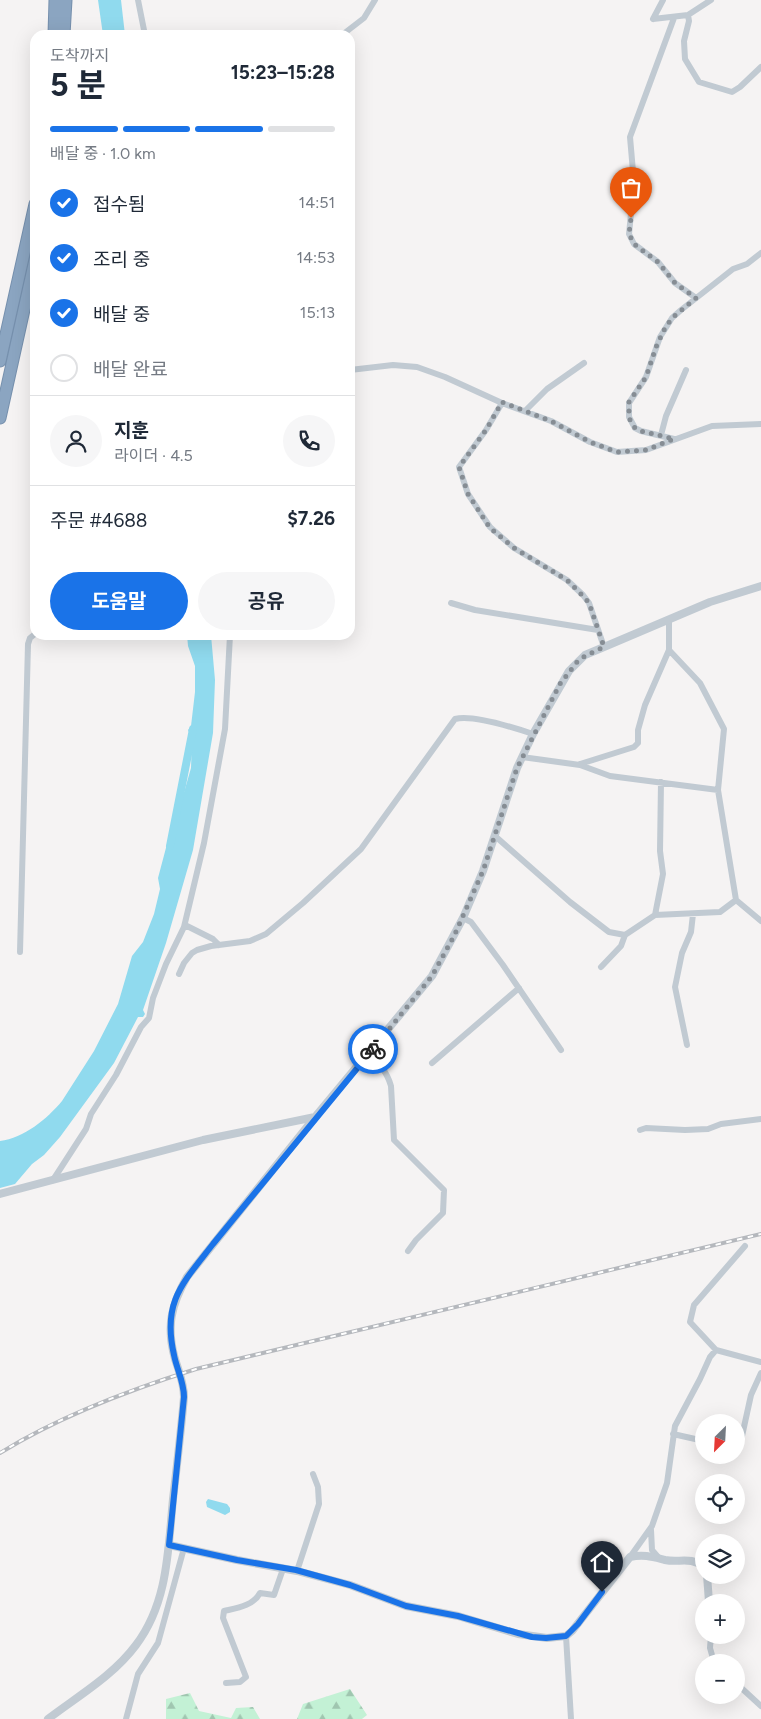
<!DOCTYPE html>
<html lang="ko">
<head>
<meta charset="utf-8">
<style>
  body { margin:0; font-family:Figtree,"Noto Sans KR",sans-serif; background:#f6f6f7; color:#1f2937; height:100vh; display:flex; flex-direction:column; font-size:19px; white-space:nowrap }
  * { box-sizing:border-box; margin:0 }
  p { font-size:16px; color:#747a83 }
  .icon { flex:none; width:28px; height:28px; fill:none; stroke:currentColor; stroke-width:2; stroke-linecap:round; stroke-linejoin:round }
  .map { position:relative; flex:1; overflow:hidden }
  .side { position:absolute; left:30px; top:30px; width:325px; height:610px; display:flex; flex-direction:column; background:#fff; border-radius:15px; box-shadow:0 5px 20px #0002 }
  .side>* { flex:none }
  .needle { width:32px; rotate:204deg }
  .fabs { position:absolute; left:695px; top:1414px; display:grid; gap:10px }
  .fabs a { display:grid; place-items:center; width:50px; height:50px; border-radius:50%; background:#fff; box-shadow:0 5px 20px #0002; font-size:25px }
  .pin { position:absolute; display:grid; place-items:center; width:42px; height:42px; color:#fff; margin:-51px -21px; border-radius:50% 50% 50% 0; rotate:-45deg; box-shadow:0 0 5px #0007 }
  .pin .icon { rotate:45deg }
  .courier { position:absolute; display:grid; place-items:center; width:50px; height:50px; margin:-25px; border:4px solid #1a73e8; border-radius:50%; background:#fff; color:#222; box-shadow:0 1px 6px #0007 }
  .summary em { font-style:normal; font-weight:700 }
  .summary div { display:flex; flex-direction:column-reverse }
  .summary { display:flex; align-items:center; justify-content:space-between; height:85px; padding:0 20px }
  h1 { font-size:32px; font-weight:700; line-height:38px }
  .bar { display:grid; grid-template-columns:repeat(4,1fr); gap:8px 5px; align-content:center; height:60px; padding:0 20px }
  .bar i { height:6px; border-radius:4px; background:#e0e1e3 }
  .bar .current { background:#1a73e8 }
  .bar p { grid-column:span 4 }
  .line { display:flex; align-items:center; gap:12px; padding:0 20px; border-top:1px solid #e0e1e3 }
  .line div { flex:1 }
  .round { display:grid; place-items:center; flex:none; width:52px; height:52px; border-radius:26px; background:#f6f6f7 }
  ol { padding:0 20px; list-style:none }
  li { display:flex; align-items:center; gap:15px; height:55px }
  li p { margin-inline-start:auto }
  li .icon { padding:5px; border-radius:50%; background:#1a73e8; color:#fff; stroke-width:4 }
  li:last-child { color:#747a83 }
  li i { width:28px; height:28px; border:2px solid #e0e1e3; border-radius:50% }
  .action { display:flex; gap:10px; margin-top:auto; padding:10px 20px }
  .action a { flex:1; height:58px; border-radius:30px; background:#1a73e8; color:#fff; font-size:20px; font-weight:700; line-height:58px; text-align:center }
  .action a+a { background:#f6f6f7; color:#1f2937 }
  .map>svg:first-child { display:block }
  .forest { fill:url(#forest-firs) }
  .water { fill:#90daee }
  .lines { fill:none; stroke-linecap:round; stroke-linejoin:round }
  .canal { stroke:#90daee; stroke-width:8 }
  .motorway-casing { stroke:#7690ad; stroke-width:13 }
  .minor { stroke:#c1cad2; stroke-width:6 }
  .tertiary { stroke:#c1cad2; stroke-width:8 }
  .motorway { stroke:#8ba5c1; stroke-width:11 }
  .rail-casing { stroke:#b5b8bd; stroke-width:4 }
  .rail { stroke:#fff; stroke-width:2; stroke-dasharray:5.5; stroke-linecap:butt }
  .done { stroke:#868d94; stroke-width:5; stroke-dasharray:0 9 }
  .route { stroke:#1a73e8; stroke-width:6 }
</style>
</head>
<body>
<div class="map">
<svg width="761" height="1719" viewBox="0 0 761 1719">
  <defs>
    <pattern id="forest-firs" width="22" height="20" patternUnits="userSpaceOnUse" patternTransform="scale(1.25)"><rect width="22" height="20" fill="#c3f1d5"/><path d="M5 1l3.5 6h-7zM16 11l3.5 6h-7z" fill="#a0c6b0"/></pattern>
  </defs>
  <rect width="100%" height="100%" fill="#f5f3f3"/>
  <path class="forest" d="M350,1689L367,1715L362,1719H297L303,1704Z
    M190,1693L199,1711L231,1718L236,1708L253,1707L260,1719H166V1699Z"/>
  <path class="water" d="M98,0H121L125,35H103Z
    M187,635H211L215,680L213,733L193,850L166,943L143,1010L145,1014L143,1017H138L114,1063L60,1137L44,1155L32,1164L15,1184L0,1188V1141C24,1138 47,1119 62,1101L94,1051L118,1004L132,956L143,942L154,914L160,889L158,878L167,844L178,821L181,803L191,768L192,740L188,730L191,726L195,692V666L188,646Z
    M208,1499L227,1504L230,1508V1512L225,1515L207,1507L206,1502Z"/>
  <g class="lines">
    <path class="canal" d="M170,846L193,729"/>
    <g class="motorway-casing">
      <path id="motorway" d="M54,35L55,0
        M64,35L66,0
        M0,361L35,204
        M0,418L35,260"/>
    </g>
    <path class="minor" d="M138,0L145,35
      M688,15L711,0
      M674,18L630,137L634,183L629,234L634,244L658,262L675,283L696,298
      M653,19L688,15L689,21L684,41L685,59L699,82L732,92L740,87L761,67
      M653,19L663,0
      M342,35L364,18L375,0
      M350,370L393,365L417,367L445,377L502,403L551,421L590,442L617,452L646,450L712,426L761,424
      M502,403L486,430L459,467L468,494L490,527L514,548L567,580L583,595L589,603L604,647
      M525,411L547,389L584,363
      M661,435L666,416L686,370
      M674,439L641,431L635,428L629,417V403L646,377L660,337L672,318L681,310L733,269L747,264L761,253
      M451,603L475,610L598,630
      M669,619V650L700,683L724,729L718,790L736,900L761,921
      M522,757L580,765L610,776L718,790
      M580,764L634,747L638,743V730L645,705L669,650
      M495,836L570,902L609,932L625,935
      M655,915L663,874L660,851L661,782
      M463,918L471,922L503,965L561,1050
      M185,925L213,939L219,945
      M20,952L28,644L30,638L35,634
      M601,967L621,946L625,935L655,915L720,912L736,900
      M179,974L184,963L192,953L197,950L211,946L250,941L266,934L303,903L361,849L455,719C473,714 515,728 533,734
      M687,1045L675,987L682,953L691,932L693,914
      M368,1055C380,1064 387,1072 391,1086L394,1140L444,1190L443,1213L416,1240L408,1251
      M432,1063L519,988
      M640,1130L646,1128L685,1130L708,1129L721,1124L761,1119
      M53,1180L86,1129L91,1114L116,1075L141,1027L149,1018L153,998L166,964L184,927L204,843L225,729L230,635
      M745,1246L694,1305L690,1322L716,1350L761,1362
      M673,1434L704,1441
      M736,1447L742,1436L751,1395L761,1373
      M651,1530L652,1550L658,1557
      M630,1557L652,1526L667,1483L675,1426L700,1379L710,1357L716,1350
      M297,1571L319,1504L318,1487L313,1474
      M711,1635L710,1648L714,1662
      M566,1636L571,1719
      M226,1683L240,1682L246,1677L223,1618L224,1611C237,1608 253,1606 260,1593L274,1595L283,1569
      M736,1683L761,1706
      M126,1719L138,1674L158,1643L184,1548"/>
    <path class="tertiary" d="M0,1194L203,1140L315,1117
      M169,1545L237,1560L297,1571L350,1585L406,1606L458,1616L518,1634L547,1638L566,1636L572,1631L630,1557C644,1554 653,1557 665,1560C680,1563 690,1556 704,1567
      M707,1575L709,1602
      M48,1719C78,1696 113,1676 136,1645C168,1603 168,1550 173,1499C177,1465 181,1431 184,1397C184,1383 179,1372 175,1359C166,1327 171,1305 187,1277L315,1117L432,976L463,918L483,871L517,768L533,734L569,671L585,655L604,647L710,602L761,586"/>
    <use href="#motorway" class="motorway"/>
    <g class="rail-casing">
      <path id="rail" d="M0,1453C60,1416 129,1390 196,1369L761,1234"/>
    </g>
    <use href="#rail" class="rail"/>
  </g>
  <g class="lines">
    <path class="done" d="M373,1049L432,976L454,936L483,871L517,768L560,684L577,662L585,656L604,647L589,603L583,596L567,580L514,548L490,528L468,494L459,467L486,430L502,402L551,421L590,442L617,452L646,450L674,439L641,431L635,428L629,418V402L646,377L656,347L665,328L672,318L696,298L675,283L658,262L634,244L629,234L631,218"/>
    <path class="route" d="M373,1049L213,1244C182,1284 162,1302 174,1355C177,1370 184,1382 184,1397L169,1545L237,1560L296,1570L350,1585L406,1606L458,1616L532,1637L546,1638L566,1636L578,1624L602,1592"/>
  </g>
</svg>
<div class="fabs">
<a><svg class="needle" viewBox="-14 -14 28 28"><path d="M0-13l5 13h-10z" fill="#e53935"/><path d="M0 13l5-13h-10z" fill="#747a83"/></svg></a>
<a><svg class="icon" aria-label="locate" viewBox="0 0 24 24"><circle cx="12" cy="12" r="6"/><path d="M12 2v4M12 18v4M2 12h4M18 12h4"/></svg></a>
<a><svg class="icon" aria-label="layers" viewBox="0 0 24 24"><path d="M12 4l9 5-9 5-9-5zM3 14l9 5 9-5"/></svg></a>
<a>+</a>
<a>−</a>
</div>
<div class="pin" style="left:631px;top:218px;background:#ea580c"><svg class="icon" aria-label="bag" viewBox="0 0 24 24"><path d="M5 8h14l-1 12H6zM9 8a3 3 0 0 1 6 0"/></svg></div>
<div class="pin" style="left:602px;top:1592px;background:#1f2937"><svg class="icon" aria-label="home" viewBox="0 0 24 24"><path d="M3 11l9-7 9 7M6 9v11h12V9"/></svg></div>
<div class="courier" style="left:373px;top:1049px"><svg class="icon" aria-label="bike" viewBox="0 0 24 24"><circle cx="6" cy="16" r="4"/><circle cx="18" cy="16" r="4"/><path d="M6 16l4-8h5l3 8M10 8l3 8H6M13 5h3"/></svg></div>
<section class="side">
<div class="summary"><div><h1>5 분</h1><p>도착까지</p></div><em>15:23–15:28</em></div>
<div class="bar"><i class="current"></i><i class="current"></i><i class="current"></i><i></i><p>배달 중 · 1.0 km</p></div>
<ol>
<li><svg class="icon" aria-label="check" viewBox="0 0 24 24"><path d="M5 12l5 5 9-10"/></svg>접수됨<p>14:51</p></li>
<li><svg class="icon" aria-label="check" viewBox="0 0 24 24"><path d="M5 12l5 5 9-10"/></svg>조리 중<p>14:53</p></li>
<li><svg class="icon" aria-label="check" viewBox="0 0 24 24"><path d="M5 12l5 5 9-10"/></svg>배달 중<p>15:13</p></li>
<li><i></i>배달 완료</li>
</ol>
<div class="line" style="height:90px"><a class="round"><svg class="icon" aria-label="person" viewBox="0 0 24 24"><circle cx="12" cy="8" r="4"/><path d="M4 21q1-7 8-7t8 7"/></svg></a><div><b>지훈</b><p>라이더 · 4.5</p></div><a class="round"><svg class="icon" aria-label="phone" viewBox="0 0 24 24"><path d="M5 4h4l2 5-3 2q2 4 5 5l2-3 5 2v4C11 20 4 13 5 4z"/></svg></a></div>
<div class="line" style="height:65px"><div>주문 #4688</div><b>$7.26</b></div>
<div class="action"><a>도움말</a><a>공유</a></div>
</section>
</div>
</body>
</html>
